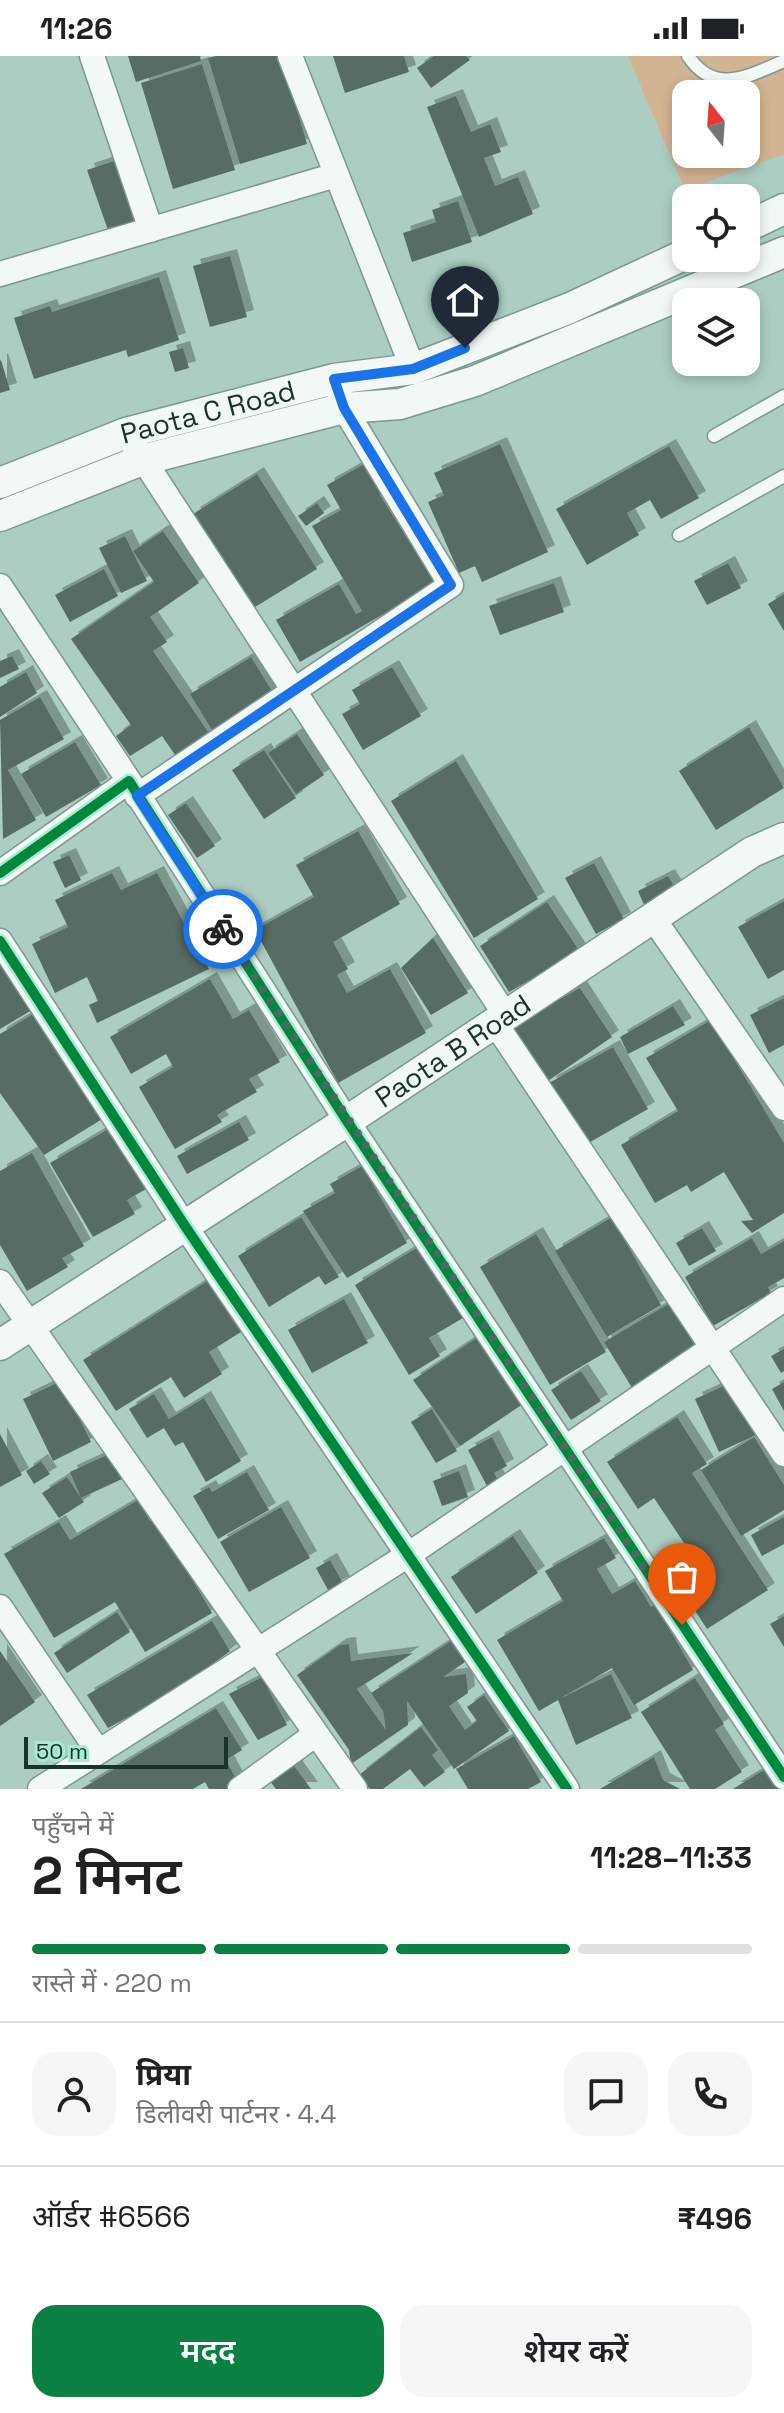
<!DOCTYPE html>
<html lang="hi">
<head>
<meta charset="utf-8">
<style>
  body { margin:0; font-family:"Space Grotesk","Noto Sans Devanagari",sans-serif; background:#f6f6f6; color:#202124; height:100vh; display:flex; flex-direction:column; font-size:30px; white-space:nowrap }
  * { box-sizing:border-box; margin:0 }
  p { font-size:26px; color:#757577 }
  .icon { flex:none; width:44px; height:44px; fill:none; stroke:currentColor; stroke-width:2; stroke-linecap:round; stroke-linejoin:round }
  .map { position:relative; height:1733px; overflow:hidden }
  .drawer { display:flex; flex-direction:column; background:#fff; flex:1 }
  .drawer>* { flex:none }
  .needle { width:52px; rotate:343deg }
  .controls { position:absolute; left:672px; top:24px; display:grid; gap:16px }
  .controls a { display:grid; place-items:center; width:88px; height:88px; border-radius:16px; background:#fff; box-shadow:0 4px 12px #0003; font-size:40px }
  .scale { position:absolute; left:24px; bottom:20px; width:204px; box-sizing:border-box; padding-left:8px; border:4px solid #19332b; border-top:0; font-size:22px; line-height:28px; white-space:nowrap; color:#19332b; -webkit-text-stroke:6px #a9ead3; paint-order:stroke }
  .pin { position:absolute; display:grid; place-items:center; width:68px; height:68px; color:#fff; margin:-82px -34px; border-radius:50% 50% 50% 0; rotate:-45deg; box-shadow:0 0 8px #0007 }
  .pin .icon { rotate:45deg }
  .courier { position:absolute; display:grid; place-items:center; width:80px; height:80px; margin:-40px; border:6px solid #1a73e8; border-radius:50%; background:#fff; color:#222; box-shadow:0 2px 10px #0007 }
  .headline em { font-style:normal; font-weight:600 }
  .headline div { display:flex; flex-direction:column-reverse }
  .headline { display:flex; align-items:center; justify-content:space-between; height:136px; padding:0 32px }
  h1 { font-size:52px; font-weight:600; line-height:60px }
  .bar { display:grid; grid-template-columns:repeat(4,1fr); gap:12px 8px; align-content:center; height:96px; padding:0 32px }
  .bar i { height:10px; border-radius:6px; background:#e0e0e0 }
  .bar .selected { background:#0b8043 }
  .bar p { grid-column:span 4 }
  .line { display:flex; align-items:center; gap:20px; padding:0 32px; border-top:2px solid #e0e0e0 }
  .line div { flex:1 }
  .round { display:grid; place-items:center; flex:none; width:84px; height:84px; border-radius:24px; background:#f6f6f6 }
  .button { display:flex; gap:16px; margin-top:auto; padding:16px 32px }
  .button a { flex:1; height:92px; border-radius:24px; background:#0b8043; color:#fff; font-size:32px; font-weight:600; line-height:92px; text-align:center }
  .button a+a { background:#f6f6f6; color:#202124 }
  .status { display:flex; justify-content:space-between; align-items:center; height:56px; padding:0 40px; background:#fff; direction:ltr }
  .status svg { height:22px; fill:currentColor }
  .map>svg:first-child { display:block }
  .green { fill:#d2b392; fill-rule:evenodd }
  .building { fill:#566c65; filter:url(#shadow) }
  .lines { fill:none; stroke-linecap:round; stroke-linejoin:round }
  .service-casing { stroke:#7c988f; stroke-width:15 }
  .minor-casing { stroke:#7c988f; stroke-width:27 }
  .tertiary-casing { stroke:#7c988f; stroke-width:33 }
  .service { stroke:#f2f8f6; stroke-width:12 }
  .minor { stroke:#f2f8f6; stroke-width:24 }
  .tertiary { stroke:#f2f8f6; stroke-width:30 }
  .cycleway-casing { stroke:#a9ead3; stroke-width:15 }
  .cycleway { stroke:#00873e; stroke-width:10 }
  .done { stroke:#4c6960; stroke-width:8; stroke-dasharray:0 14.4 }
  .route { stroke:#1a73e8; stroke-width:10 }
  .labels { text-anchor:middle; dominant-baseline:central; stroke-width:8; stroke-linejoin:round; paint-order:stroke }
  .street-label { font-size:28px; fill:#19332b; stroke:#a9ead3 }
</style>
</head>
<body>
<div class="status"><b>11:26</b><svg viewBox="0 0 49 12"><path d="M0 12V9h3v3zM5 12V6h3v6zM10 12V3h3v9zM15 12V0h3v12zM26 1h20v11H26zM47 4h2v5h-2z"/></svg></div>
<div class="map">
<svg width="784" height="1733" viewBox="0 0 784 1733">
  <defs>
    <filter id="shadow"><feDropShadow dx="7" dy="-7" stdDeviation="0" flood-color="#0004"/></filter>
  </defs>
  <rect width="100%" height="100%" fill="#abcdc2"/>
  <path class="green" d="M628,0H784V98L685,134ZM686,38H746V98H686Z"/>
  <path class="building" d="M128,0H200L201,5L136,26Z
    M216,0H281L307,88L240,108L208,2Z
    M333,0H404L409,16L345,37Z
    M434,0H466L470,4L431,32L417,12Z
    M202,8L235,114L173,133L141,27Z
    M456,40L471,76L490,68L501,96L484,102L495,130L518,121L533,158L479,181L427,51Z
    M123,102L145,169L110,180L87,114Z
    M458,145L472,186L412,206L403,177L436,166L432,154Z
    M230,200L247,261L210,271L193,210Z
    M159,221L179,284L128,301L126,294L34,323L14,262L50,250L52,256Z
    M183,292L189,312L175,316L169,296Z
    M1,304L10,334L0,337V305Z
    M500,388L548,496L482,526L475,510L459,517L428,446L444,439L434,417Z
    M669,390L699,442L661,463L650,444L627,457L639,479L587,509L556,453Z
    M371,404L388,435L380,439L436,528L300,606L276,564L339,528L356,558L362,555L312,470L341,454L327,429Z
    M257,418L317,513L255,551L193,458Z
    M317,447L324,457L306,470L298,460Z
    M163,475L199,527L150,561L167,586L153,595L215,686L182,709L162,680L130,700L116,680L131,669L71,583L154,526L133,495Z
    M125,480L147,525L121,537L99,492Z
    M728,507L741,532L707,549L694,525Z
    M104,513L118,540L70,566L55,539Z
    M554,527L564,556L500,579L489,550Z
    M784,538V575L768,548Z
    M12,600L19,613L0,622V605Z
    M251,601L277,643L216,681L190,638Z
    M392,611L421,660L363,694L342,658L360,648L352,634Z
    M26,616L37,637L0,661V631Z
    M40,641L64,683L8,714L36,764L3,783L0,664Z
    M749,671L784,732L716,774L679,715Z
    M297,678L324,719L296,738L268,697Z
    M75,686L101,729L46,761L21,718Z
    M264,694L296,742L264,763L232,714Z
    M456,705L538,843L474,882L391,745Z
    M186,747L215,790L197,802L168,759Z
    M358,775L400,848L333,886L348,913L337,919L347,937L390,913L426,977L338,1027L255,874L314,841L296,809Z
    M69,799L81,824L65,832L53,806Z
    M594,807L624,863L596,878L565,822Z
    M112,817L121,834L157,817L209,913L97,967L89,949L98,945L87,921L55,937L32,888L68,871L55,844Z
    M668,820L677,835L645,851L638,835Z
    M784,845V914L768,923L738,871Z
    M547,846L580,896L509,936L480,890Z
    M433,882L468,937L431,959L401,912Z
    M9,905L37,951L0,973V910Z
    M210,923L233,963L249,954L280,1006L249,1023L257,1036L217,1059L222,1066L175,1093L139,1031L173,1011L166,998L131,1018L110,981Z
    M580,932L612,981L542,1029L509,971Z
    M784,942V989L769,997L750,959Z
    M673,950L685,969L628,998L620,981Z
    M33,958L107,1060L44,1099L0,1037V978Z
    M711,964L784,1087V1157L752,1177L741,1165L753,1164L724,1116L691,1136L687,1129L655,1147L621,1089L678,1055L646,1002Z
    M613,991L648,1053L585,1089L549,1027Z
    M239,1066L249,1084L187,1118L177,1100Z
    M110,1072L146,1133L127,1144L135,1158L93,1181L50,1107Z
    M32,1097L84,1190L62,1202L68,1211L27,1235L0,1189V1115Z
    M362,1110L407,1187L347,1222L303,1155L335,1137L330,1128Z
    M301,1161L339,1221L325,1229L319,1220L269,1251L238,1200Z
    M612,1161L661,1249L607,1281L555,1195Z
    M702,1172L716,1195L689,1210L676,1187Z
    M536,1178L606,1296L550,1329L480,1211Z
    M752,1182L761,1198L784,1185V1222L768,1231L771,1237L713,1270L685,1221Z
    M418,1191L463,1262L429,1282L440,1300L409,1319L355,1229Z
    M217,1219L249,1271L209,1296L222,1318L184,1342L171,1321L116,1355L83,1304Z
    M344,1243L368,1287L312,1317L288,1274Z
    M670,1247L695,1290L672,1304L676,1310L634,1335L604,1286Z
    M478,1281L523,1348L460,1390L413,1324Z
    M784,1293V1315L781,1317L771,1300Z
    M581,1315L601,1345L571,1364L551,1334Z
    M61,1325L91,1386L53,1405L23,1343Z
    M734,1325L758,1378L719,1396L695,1343Z
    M784,1326V1355L772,1333Z
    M154,1338L169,1363L204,1342L241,1405L206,1426L183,1386L175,1390L164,1372L147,1382L129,1353Z
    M432,1353L457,1395L436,1407L411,1366Z
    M677,1361L707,1408L692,1417L768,1534L707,1573L663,1505L686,1490L654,1442L638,1453L607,1406Z
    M0,1378L22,1419L0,1431Z
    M492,1381L507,1410L494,1417L503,1433L476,1447L473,1440L488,1432L468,1394Z
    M754,1381L784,1429V1454L741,1480L701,1414Z
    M111,1397L122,1423L81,1442L70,1416Z
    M41,1405L50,1418L34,1428L26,1415Z
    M459,1415L468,1441L442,1450L433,1425Z
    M247,1416L269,1454L218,1483L193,1440L209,1431L212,1436Z
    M67,1421L84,1446L59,1462L42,1437Z
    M138,1444L150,1465L156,1462L212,1557L145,1596L115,1546L54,1582L4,1498L59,1466L70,1484Z
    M281,1451L310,1502L249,1536L220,1486Z
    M784,1461V1488L762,1500L751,1479Z
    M513,1480L538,1517L476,1558L451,1521Z
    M604,1482L616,1502L597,1513L612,1538L635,1525L651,1551L655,1548L693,1614L634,1649L612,1612L561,1642L611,1618L632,1662L576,1689L558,1644L539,1655L497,1584L563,1545L545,1515Z
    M330,1504L343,1527L328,1534L316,1512Z
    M117,1556L130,1576L67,1617L54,1597Z
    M784,1560V1591L770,1568Z
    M212,1565L230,1595L176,1635L108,1672L87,1639Z
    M454,1583L468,1604L443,1621L466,1618L468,1637L449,1650L465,1674L477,1665L467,1651L484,1639L509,1675L454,1713L407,1645L408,1669L351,1708L349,1694L297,1619L340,1589L349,1588L351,1605L413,1597L357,1633L386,1674L383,1655L371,1637Z
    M0,1595L35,1646L0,1670Z
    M262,1621L287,1669L258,1684L229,1638Z
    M695,1622L724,1668L715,1674L742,1716L715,1733H690L641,1656Z
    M216,1652L242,1694L226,1704L240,1730L235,1733H209L205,1726L193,1733H81Z
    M421,1671L438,1694L432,1699L445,1716L424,1731L410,1713L383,1733H370L359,1719Z
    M514,1680L541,1726L528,1733H468L456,1713Z
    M654,1701L663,1724L680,1733H600Z
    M290,1704L311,1733H276L267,1721Z
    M765,1713L778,1733H733Z"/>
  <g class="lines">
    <g class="service-casing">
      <path id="service" d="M688,0C715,40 748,20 784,5
        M714,380L784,340
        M679,479L784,420"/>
    </g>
    <g class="minor-casing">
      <path id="minor" d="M92,0L151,174
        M290,0L413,313
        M0,218L336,119
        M126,377L506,960
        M0,530L129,725
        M137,740L451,529L344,352L339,337
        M0,817L129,725L347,1065L784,1721
        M653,862L784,1052
        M0,885L185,1170L567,1733
        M495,967L784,1398
        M0,1226L355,1733
        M0,1551L98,1695
        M40,1733L408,1499L784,1243
        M240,1733L316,1678"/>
    </g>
    <g class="tertiary-casing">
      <g id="tertiary">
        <path d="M746,171L784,153"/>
        <path id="s1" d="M0,427L126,377L334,323L413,313L570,252L686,198"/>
        <path d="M0,460L142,404L344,352L400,348L475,325L784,196"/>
        <path id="s2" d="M0,1289L347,1065L752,796L784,782"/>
      </g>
    </g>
    <use href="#service" class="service"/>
    <use href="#minor" class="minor"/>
    <use href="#tertiary" class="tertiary"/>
    <g class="cycleway-casing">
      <path id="cycleway" d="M0,817L129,725L347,1065L784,1721
        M0,885L185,1170L567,1733"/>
    </g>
    <use href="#cycleway" class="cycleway"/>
  </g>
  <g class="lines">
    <path class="done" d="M223,873L682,1569"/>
    <path class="route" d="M223,873L137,740L451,529L344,352L334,323L413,313L465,292"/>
  </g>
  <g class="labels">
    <g class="street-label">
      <text stroke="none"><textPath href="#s1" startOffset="220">Paota C Road</textPath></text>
      <text stroke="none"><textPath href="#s2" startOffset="540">Paota B Road</textPath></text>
    </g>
  </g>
</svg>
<div class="controls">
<a><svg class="needle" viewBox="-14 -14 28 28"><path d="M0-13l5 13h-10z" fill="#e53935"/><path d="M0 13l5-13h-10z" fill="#757577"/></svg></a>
<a><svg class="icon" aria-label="locate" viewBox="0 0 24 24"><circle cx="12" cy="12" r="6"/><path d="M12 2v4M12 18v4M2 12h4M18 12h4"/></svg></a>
<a><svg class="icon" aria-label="layers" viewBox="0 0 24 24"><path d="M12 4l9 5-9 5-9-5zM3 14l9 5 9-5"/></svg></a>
</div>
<div class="scale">50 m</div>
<div class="pin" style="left:682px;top:1569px;background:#ea580c"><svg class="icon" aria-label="bag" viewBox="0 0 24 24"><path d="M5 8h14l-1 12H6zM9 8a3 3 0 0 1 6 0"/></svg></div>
<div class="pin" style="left:465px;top:292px;background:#1f2937"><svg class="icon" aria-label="home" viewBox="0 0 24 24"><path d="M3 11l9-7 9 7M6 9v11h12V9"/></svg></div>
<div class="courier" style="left:223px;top:873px"><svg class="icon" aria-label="bike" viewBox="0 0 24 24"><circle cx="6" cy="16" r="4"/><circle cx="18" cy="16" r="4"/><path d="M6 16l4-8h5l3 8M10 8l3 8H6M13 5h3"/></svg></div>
</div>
<section class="drawer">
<div class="headline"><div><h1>2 मिनट</h1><p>पहुँचने में</p></div><em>11:28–11:33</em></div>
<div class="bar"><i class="selected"></i><i class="selected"></i><i class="selected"></i><i></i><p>रास्ते में · 220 m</p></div>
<div class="line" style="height:144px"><a class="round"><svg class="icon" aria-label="person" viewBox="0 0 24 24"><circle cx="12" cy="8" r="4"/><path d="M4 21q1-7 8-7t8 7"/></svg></a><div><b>प्रिया</b><p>डिलीवरी पार्टनर · 4.4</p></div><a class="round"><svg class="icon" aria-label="chat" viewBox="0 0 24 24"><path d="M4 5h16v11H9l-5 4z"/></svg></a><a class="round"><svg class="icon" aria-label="phone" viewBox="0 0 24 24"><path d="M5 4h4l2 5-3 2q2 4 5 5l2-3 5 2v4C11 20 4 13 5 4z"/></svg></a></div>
<div class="line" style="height:104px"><div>ऑर्डर #6566</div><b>₹496</b></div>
<div class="button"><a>मदद</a><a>शेयर करें</a></div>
</section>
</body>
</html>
